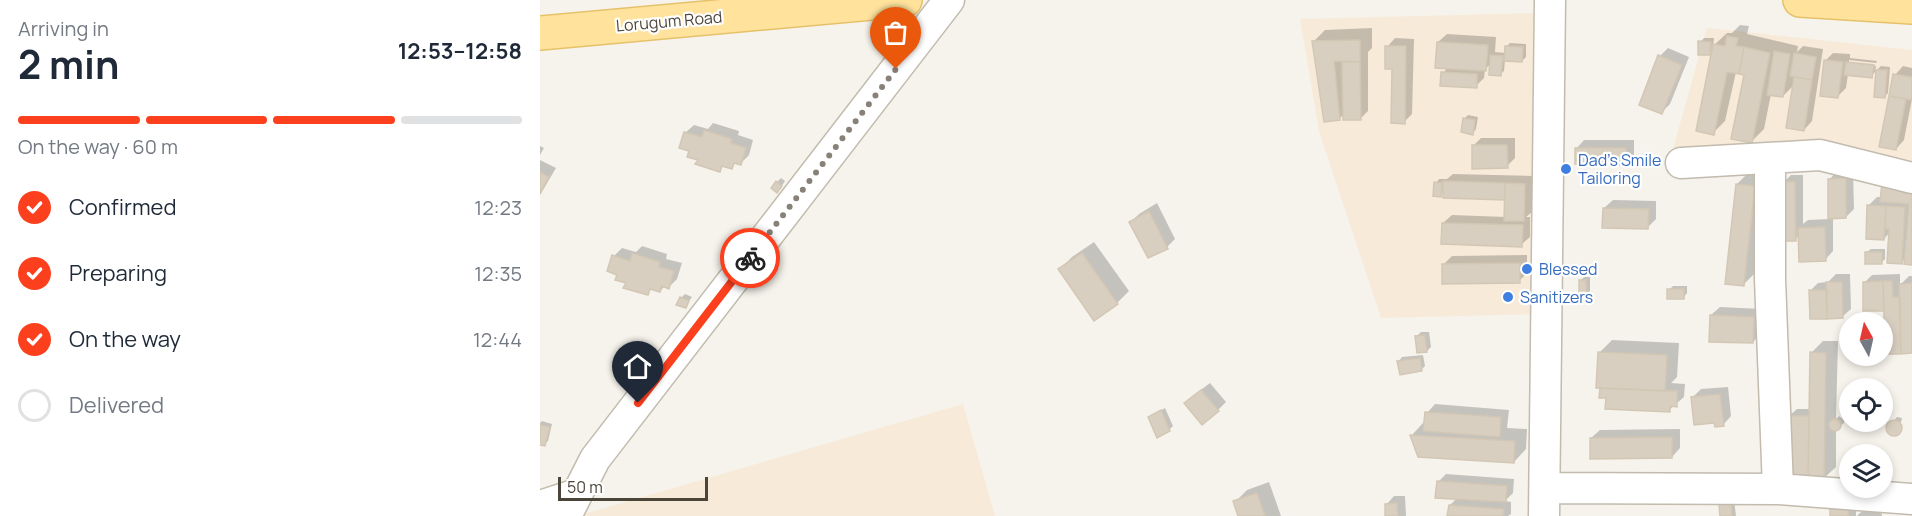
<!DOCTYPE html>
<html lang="en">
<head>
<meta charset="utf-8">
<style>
  body { margin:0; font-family:Manrope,sans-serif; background:#f2f2f3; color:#1f2937; height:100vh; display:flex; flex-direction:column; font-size:22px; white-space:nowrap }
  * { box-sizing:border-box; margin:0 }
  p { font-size:20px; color:#747a83 }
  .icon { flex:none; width:33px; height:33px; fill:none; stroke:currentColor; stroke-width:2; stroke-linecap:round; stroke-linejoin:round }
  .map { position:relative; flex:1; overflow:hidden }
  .side { display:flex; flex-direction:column; background:#fff; width:540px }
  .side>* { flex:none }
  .needle { width:39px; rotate:352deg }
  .buttons { position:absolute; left:1299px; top:312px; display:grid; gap:12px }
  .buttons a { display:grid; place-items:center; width:54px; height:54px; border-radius:50%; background:#fff; box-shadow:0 3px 9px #0003; font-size:30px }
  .scale { position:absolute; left:18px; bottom:15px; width:150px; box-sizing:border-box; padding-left:6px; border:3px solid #4b4439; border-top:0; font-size:16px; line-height:21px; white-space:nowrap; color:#4b4439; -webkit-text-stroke:4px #fff; paint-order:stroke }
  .pin { position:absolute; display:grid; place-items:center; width:51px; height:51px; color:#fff; margin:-62px -26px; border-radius:50% 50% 50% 0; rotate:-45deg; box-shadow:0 0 6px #0007 }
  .pin .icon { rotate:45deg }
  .courier { position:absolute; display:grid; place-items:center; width:60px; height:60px; margin:-30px; border:4px solid #fc3f1d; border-radius:50%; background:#fff; color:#222; box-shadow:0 2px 8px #0007 }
  .summary em { font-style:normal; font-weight:700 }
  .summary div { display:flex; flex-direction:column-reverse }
  .summary { display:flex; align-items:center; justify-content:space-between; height:102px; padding:0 18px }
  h1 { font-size:39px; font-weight:700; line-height:45px }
  .bar { display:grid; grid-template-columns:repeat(4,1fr); gap:9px 6px; align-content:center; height:72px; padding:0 18px }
  .bar i { height:8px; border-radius:4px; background:#e0e1e3 }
  .bar .current { background:#fc3f1d }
  .bar p { grid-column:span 4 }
  ol { padding:0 18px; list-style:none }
  li { display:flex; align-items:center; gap:18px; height:66px }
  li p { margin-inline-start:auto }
  li .icon { padding:6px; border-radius:50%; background:#fc3f1d; color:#fff; stroke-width:4 }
  li:last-child { color:#747a83 }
  li i { width:33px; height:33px; border:3px solid #e0e1e3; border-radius:50% }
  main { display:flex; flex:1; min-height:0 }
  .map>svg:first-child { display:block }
  .commercial { fill:#f7ead8 }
  .shadow { fill:#0003 }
  .building { fill:#d8cfc1; stroke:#d3c7b4; stroke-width:1.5 }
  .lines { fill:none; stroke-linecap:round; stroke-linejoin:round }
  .minor-casing { stroke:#c2bbae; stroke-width:33 }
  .major-casing { stroke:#e6c16a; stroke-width:36 }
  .minor { stroke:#fff; stroke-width:30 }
  .major { stroke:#ffe39c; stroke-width:33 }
  .done { stroke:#878178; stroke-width:6; stroke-dasharray:0 10.8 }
  .route { stroke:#fc3f1d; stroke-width:8 }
  .shop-dot { fill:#3f7fe0; stroke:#fff; stroke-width:2 }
  .labels { text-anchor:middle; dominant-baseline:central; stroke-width:4.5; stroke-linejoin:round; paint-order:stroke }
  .street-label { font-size:16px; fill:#4b4439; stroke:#fff }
  .shop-label { font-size:16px; fill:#366cbe; stroke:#fff; text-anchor:start }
</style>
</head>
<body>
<main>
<section class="side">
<div class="summary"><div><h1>2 min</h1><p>Arriving in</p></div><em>12:53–12:58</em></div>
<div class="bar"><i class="current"></i><i class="current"></i><i class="current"></i><i></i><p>On the way · 60 m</p></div>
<ol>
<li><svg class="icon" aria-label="check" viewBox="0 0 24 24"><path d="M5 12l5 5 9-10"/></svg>Confirmed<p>12:23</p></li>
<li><svg class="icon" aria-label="check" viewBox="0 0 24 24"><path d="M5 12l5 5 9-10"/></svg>Preparing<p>12:35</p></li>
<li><svg class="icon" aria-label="check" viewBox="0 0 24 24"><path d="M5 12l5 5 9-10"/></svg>On the way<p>12:44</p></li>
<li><i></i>Delivered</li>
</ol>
</section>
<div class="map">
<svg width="1372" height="516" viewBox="0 0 1372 516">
  <rect width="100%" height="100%" fill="#f6f3ec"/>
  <path class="commercial" d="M997,13L999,314L841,318L779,131L760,19Z
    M1167,28L1372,50V170L1132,152Z
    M423,404L455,516H37Z"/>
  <path class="shadow" d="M1200,25L1209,26L1207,34L1258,46L1257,52L1263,46L1283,49L1272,121L1264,130L1255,84L1243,96L1231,94L1224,129L1211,142L1205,74L1196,72L1185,121L1173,133L1174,49L1169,53L1160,42L1164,38H1174L1173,46L1187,33H1192Z
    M832,28V48L828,52V111L820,119L805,113L800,118L773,42L785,30Z
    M907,34L956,37L955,52L966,53V47L970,43L986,44V57L982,61L965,60L964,71L960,74L951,64L945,69L944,78L936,86L903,73L908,67L898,42Z
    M855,38L874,39L872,114L864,122L853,67L847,47Z
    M1128,48L1149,57L1130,104L1122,112L1120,56Z
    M1293,53L1310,54V58L1337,61L1336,63L1309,60V63L1336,66L1335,72L1337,70L1331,76L1308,74L1306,88L1298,96L1285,61Z
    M1341,66L1350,67L1348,93L1344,97L1337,70Z
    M1363,66L1372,68V99L1364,140L1356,149L1341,146L1355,75Z
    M928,115L938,117L936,129L933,133L924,119Z
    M173,123L199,131L198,135L213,140L209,155L200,164L196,162L191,167L184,165L179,170L161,160L151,150L145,133L154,125L168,129Z
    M941,138H975V158L967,166L933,146Z
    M1044,140H1094V155L1086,163L1036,149Z
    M0,146L4,148L0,155Z
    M0,160L16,168L0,195Z
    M1297,171H1313L1314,209L1306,217H1293V251L1285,260L1260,235L1255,239L1243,183L1251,175H1263V224L1268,220L1290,219L1289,180Z
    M1372,171V263H1366V258L1361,263L1350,232L1344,239L1329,205L1337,197H1342Z
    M1209,172L1226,174L1215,273L1203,285L1197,184Z
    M913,174L993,176L992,212L986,217H990V237L981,245L903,223L912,215L966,217V199L904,191L901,195L896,183L899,179H907Z
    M241,178L245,181L241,187L237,182Z
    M1073,200L1116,201V219L1107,228L1064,208Z
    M617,203L635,239L627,247L608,256L591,222L599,214Z
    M554,242L589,291L577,303L520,269L532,257Z
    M102,246L127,254L126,259L142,263L137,279L129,287L125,286L120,291L112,288L107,293L88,283L79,274L74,256L82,248L96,252Z
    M1331,249H1345V259L1341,263L1327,252Z
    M987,255V273L979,281L904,264L912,256Z
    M1296,274H1310L1311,309L1302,317L1270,291L1278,283L1288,282Z
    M1360,274V285L1369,276H1372V352L1342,353V337H1346L1345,309L1324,283L1332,275Z
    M1044,277H1050V291L1046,295L1040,281Z
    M1133,286H1147V293L1144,297L1129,290Z
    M145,294L152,297L145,307L141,298Z
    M1180,307L1222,309L1221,334L1213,342L1171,315Z
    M881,332H889L891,347L887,351L877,336Z
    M1072,340L1139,343L1137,377L1131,383L1145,384L1144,397L1129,410L1067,396L1059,353Z
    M1283,341H1298L1296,419L1299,416L1304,420V423L1296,429V467L1283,479H1248V417L1257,409H1270L1271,353Z
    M883,355L885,366L881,370L859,361L862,357Z
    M1332,381H1338L1340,384V388H1325Z
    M670,383L686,402L678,410L654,395Z
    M1188,387L1191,416L1183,425L1153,397L1161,389Z
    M895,404L969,410L967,428L987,429L986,449L974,462L872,435L883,423H886L887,413Z
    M625,408L633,426L629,430L609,417Z
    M1357,417L1362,418L1359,430L1354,434L1349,431L1347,428Z
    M2,421L12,424L8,441L4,444L0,443V423Z
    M1140,429V448L1132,457L1051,438L1060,430Z
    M906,474L974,479L973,493L965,501L971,502V514L968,516H909L910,505L917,498L898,482Z
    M729,482L741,516H700L695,502L707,490Z
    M854,496H865L866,516H847L846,505Z
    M1316,498V516H1292Z
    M1194,500L1196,516H1181L1180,504L1184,501Z
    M1341,510L1342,516H1317L1321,512Z"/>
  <path class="building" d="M1187,36L1198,38L1196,46L1204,47L1199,74L1187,72L1174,135L1156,131L1173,44L1185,46Z
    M820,40V62L794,61L800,120L784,122L772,41Z
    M1158,41L1171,42L1170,55H1158Z
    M897,42L948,45L946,71L895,68Z
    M845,46H866L865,124L851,123L852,69H845Z
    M965,46L983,47L982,62L964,61Z
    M1204,47L1230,53L1212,143L1191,139L1204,75L1199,74Z
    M1234,51L1250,54L1243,97L1227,95Z
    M1254,53L1276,57L1272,80L1250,76Z
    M950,55L963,56L961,76L949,75Z
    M1118,55L1142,65L1122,114L1099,105Z
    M1284,60L1303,62L1298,98L1280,96Z
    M802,62H820L821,120H803Z
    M1306,62L1334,65L1332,78L1304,75Z
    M1336,70H1347L1345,98L1334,97Z
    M901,72L937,74V88L900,86Z
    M1353,74L1372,77V100L1349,96Z
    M1254,77L1272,80L1264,131L1246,128Z
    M1349,96L1366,99L1356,150L1339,147Z
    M923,118L935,120L933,135L921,132Z
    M164,130L192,139L191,143L206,148L201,165L194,163L192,169L182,166L180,172L155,164L158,160L147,157L149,151L139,148L144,132L162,137Z
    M932,145H967L968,168L932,169Z
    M1035,148H1086V165L1035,164Z
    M0,172L9,177L0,194Z
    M1306,178V218L1288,219V179Z
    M236,181L242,186L237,193L231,188Z
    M903,181L965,183V200L903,198Z
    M894,182L902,183L901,197L893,196Z
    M1241,182H1255L1256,241H1241Z
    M1342,182L1364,183V193H1372V265L1364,264L1369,204L1340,202Z
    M965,183L985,184L984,221H964Z
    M1196,184L1215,186L1204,286L1185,284Z
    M1327,205L1346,206L1344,240L1326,239Z
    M1346,206L1365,207L1362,264L1347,263L1349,229H1345Z
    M1063,208L1109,209L1108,229L1062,228Z
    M609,211L628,249L608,258L589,222Z
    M902,223L983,225L982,247L901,244Z
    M1285,227L1286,261L1259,262L1258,228Z
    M1325,252H1342V264H1325Z
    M92,253L120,262L119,267L134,271L129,289L122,286L120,292L110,289L108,295L83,288L86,283L75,280L77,275L67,271L72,255L90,261Z
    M542,253L578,304L554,321L518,269Z
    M980,263V283L902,284V264Z
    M1039,280H1046L1047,296H1039Z
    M1343,281L1344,311H1323V282Z
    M1343,281H1352L1353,297H1360L1361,354H1345Z
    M1286,282H1302L1303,318L1287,319Z
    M1372,283V353L1361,354L1359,284Z
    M1127,289H1144V299H1127Z
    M1269,290H1287V319H1270Z
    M140,297L149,301L146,308L136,305Z
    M1170,315L1214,317L1213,343L1169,342Z
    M885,335L887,352L877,353L875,336Z
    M1058,352L1127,355L1125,391L1056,388Z
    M1270,352L1286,353L1284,481H1268Z
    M880,358L882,371L860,375L857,361Z
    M1329,384L1334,385L1337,388H1323Z
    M1060,388L1137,391V407L1130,406V412L1065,409L1066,398H1059Z
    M661,390L679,411L662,425L644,403Z
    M1180,394L1184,426L1175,427L1174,423L1154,425L1151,397Z
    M621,410L630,431L617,438L608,417Z
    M885,412L961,417L960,437L883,431Z
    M1247,416H1269L1268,481L1246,480Z
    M1289 425a6 6 0 1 1 12 0a6 6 0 1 1-12 0Z
    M1346 428a8 8 0 1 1 16 0a8 8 0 1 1-16 0Z
    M0,425L10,427L5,446L0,445Z
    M870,435L975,441L974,463L878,457Z
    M1132,437V458L1050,459V438Z
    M897,481L967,486L966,502L895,498Z
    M717,493L725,516H698L693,501Z
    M857,503L858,516H845V504Z
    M1191,503L1192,516H1180L1179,504Z
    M909,505L964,509L963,516H907Z
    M1290,506H1308V516H1290Z"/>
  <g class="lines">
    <g class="minor-casing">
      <path id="minor" d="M1230,158V279L1238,489
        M1141,163L1280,155L1372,178
        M1005,488L1238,489L1372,499
        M0,506L37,494
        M26,516L55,459L409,0
        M1004,516L1010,0"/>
    </g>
    <g class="major-casing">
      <path id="major" d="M1260,0L1372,7
        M0,33L365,0"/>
    </g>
    <use href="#minor" class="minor"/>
    <use href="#major" class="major"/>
  </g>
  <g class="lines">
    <path class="done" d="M210,258L356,69"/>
    <path class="route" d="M98,403L210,258"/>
  </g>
  <g class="shop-dot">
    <circle cx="1026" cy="169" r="6"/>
    <circle cx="987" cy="269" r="6"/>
    <circle cx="968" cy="297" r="6"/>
  </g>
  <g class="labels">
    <g class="street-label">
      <text transform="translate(129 21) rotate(-5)">Lorugum Road</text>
    </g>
    <g class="shop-label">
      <text x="1038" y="160">Dad's Smile<tspan x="1038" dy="18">Tailoring</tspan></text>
      <text x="999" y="269">Blessed</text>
      <text x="980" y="297">Sanitizers</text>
    </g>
  </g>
</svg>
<div class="buttons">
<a><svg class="needle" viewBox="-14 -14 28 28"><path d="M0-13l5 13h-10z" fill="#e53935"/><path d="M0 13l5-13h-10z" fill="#747a83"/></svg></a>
<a><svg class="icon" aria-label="locate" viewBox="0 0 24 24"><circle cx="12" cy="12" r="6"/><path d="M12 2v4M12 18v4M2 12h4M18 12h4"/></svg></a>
<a><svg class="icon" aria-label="layers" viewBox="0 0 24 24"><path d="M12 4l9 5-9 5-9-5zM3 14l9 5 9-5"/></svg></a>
</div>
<div class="scale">50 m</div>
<div class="pin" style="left:356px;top:69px;background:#ea580c"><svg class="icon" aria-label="bag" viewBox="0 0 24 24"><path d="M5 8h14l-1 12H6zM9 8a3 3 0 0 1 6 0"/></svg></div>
<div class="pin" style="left:98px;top:403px;background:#1f2937"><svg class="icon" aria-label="home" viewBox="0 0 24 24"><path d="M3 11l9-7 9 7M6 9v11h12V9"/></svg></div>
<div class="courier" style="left:210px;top:258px"><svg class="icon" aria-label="bike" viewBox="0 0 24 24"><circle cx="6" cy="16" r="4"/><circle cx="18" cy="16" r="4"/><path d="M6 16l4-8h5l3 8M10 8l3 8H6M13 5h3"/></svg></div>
</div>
</main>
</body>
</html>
